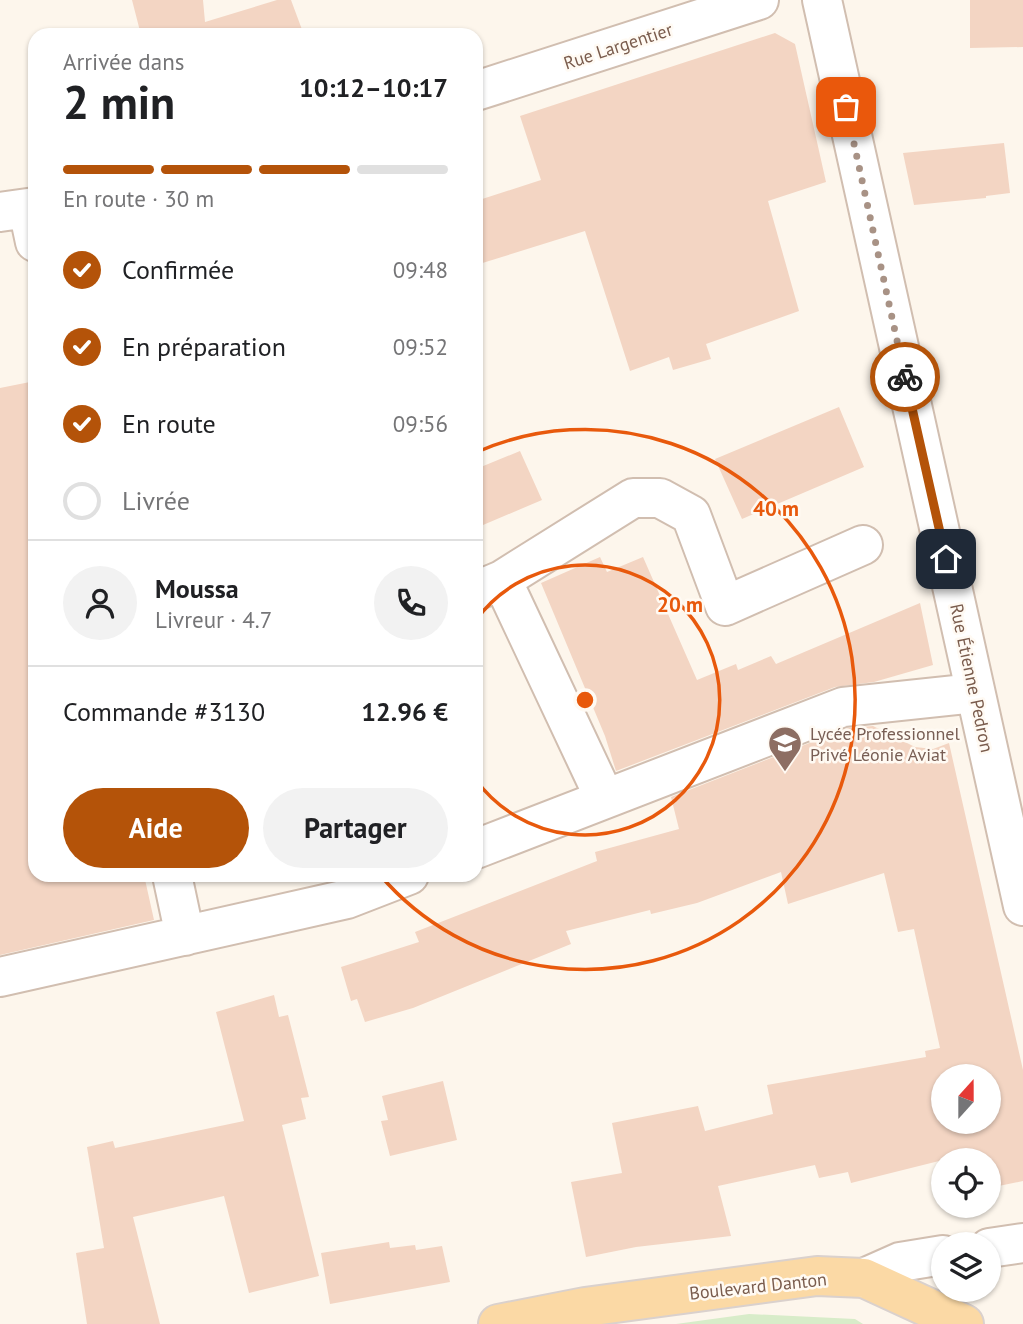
<!DOCTYPE html>
<html lang="fr">
<head>
<meta charset="utf-8">
<style>
  body { margin:0; font-family:"PT Sans",sans-serif; background:#f2f2f2; color:#202124; height:100vh; display:flex; flex-direction:column; font-size:26px; white-space:nowrap }
  * { box-sizing:border-box; margin:0 }
  p { font-size:23px; color:#757577 }
  .icon { flex:none; width:38px; height:38px; fill:none; stroke:currentColor; stroke-width:2; stroke-linecap:round; stroke-linejoin:round }
  .map { position:relative; flex:1; overflow:hidden }
  .sheet { position:absolute; left:28px; top:28px; width:455px; height:854px; display:flex; flex-direction:column; background:#fff; border-radius:21px; box-shadow:0 2px 5px #0004 }
  .sheet>* { flex:none }
  .needle { width:46px; rotate:21deg }
  .controls { position:absolute; left:931px; top:1064px; display:grid; gap:14px }
  .controls a { display:grid; place-items:center; width:70px; height:70px; border-radius:50%; background:#fff; box-shadow:0 2px 5px #0004; font-size:35px }
  .pin { position:absolute; display:grid; place-items:center; width:60px; height:60px; color:#fff; margin:-30px; border-radius:14px; box-shadow:0 4px 10px #0006 }
  .courier { position:absolute; display:grid; place-items:center; width:70px; height:70px; margin:-35px; border:5px solid #b45309; border-radius:50%; background:#fff; color:#222; box-shadow:0 2px 9px #0007 }
  .head em { font-style:normal; font-weight:800 }
  .head div { display:flex; flex-direction:column-reverse }
  .head { display:flex; align-items:center; justify-content:space-between; height:119px; padding:0 35px }
  h1 { font-size:46px; font-weight:800; line-height:52px }
  .bar { display:grid; grid-template-columns:repeat(4,1fr); gap:10px 7px; align-content:center; height:84px; padding:0 35px }
  .bar i { height:9px; border-radius:5px; background:#e0e0e0 }
  .bar .current { background:#b45309 }
  .bar p { grid-column:span 4 }
  .line { display:flex; align-items:center; gap:18px; padding:0 35px; border-top:2px solid #e0e0e0 }
  .line div { flex:1 }
  .round { display:grid; place-items:center; flex:none; width:74px; height:74px; border-radius:37px; background:#f2f2f2 }
  ol { padding:0 35px; list-style:none }
  li { display:flex; align-items:center; gap:21px; height:77px }
  li p { margin-inline-start:auto }
  li .icon { padding:7px; border-radius:50%; background:#b45309; color:#fff; stroke-width:4 }
  li:last-child { color:#757577 }
  li i { width:38px; height:38px; border:4px solid #e0e0e0; border-radius:50% }
  .button { display:flex; gap:14px; margin-top:auto; padding:14px 35px }
  .button a { flex:1; height:80px; border-radius:42px; background:#b45309; color:#fff; font-size:28px; font-weight:800; line-height:80px; text-align:center }
  .button a+a { background:#f2f2f2; color:#202124 }
  .map>svg:first-child { display:block }
  .green { fill:#d8ecc9 }
  .building { fill:#f3d5c3; fill-rule:evenodd }
  .lines { fill:none; stroke-linecap:round; stroke-linejoin:round }
  .minor-casing { stroke:#d1beb0; stroke-width:42 }
  .major-casing { stroke:#dad1cd; stroke-width:42 }
  .minor { stroke:#fff; stroke-width:38 }
  .major { stroke:#fbd9a5; stroke-width:38 }
  .done { stroke:#a89285; stroke-width:7; stroke-dasharray:0 12.6 }
  .route { stroke:#b45309; stroke-width:9 }
  .ring { fill:none; stroke:#e8590c; stroke-width:3.5 }
  .labels { text-anchor:middle; dominant-baseline:central; stroke-width:5; stroke-linejoin:round; paint-order:stroke }
  .street-label { font-size:18px; fill:#7a5c4d; stroke:#fffaf3 }
  .education-label { font-size:18px; fill:#785e54; stroke:#fffaf3; text-anchor:start }
  .centre { fill:#e8590c; stroke:#fffaf3; stroke-width:3.5 }
  .ring-label { font-size:21px; text-anchor:middle; font-weight:bold; fill:#e8590c; stroke:#fffaf3; stroke-width:5; stroke-linejoin:round; paint-order:stroke }
</style>
</head>
<body>
<div class="map">
<svg width="1023" height="1324" viewBox="0 0 1023 1324">
  <rect width="100%" height="100%" fill="#fdf6ec"/>
  <path class="green" d="M749,1314L855,1319L863,1324H676Z"/>
  <path class="building" d="M132,0H203L205,22L277,0H291L304,35H141Z
    M970,0H1023V47L970,48Z
    M775,33L795,44L826,182L768,201L799,311L706,344L711,359L673,370L669,357L630,371L585,231L476,265V201L541,180L520,116Z
    M1004,143L1010,193L986,196V198L914,205L903,153Z
    M35,381V875H144L154,920L0,955V388Z
    M839,407L864,467L742,519L715,459Z
    M520,451L542,500L476,528V469Z
    M600,557L607,572L643,557L697,680L736,664L738,670L771,656L776,664L920,603L933,665L874,682L835,687L616,771L605,736L541,583Z
    M873,726L915,747L933,749L949,743L1023,1070V1181L989,1188V1160H943L851,1183L848,1172L819,1178L815,1165L718,1186L731,1236L636,1247L586,1257L571,1182L622,1173L612,1123L698,1106L705,1131L773,1114L767,1085L926,1057L925,1051L940,1048L914,929L898,932L884,873L788,904L781,872L697,903L651,914L650,910L566,931L571,944L413,1008L365,1022L357,999L351,1001L341,967L419,942L415,932L597,861L595,852L679,829L671,797L848,728ZM943,1076H989V1122H943Z
    M274,995L279,1017L288,1015L309,1097L301,1098L306,1119L282,1125L319,1276L249,1293L224,1196L133,1217L160,1324H87L76,1253L104,1248L87,1147L113,1141L115,1148L244,1121L216,1012Z
    M443,1081L457,1140L390,1156L381,1121L388,1120L382,1096Z
    M389,1242L390,1248L415,1245L416,1250L442,1246L450,1282L330,1304L321,1253Z"/>
  <g class="lines">
    <g class="minor-casing">
      <path id="minor" d="M822,0L1023,906
        M476,91L759,0
        M28,209L35,242
        M0,212L35,207
        M502,580L605,799
        M476,591L502,580L633,498H660L691,515L725,606L863,545
        M476,849L843,707L975,693
        M172,875L185,936
        M0,977L347,899L409,875
        M989,1248L1023,1243
        M864,1278L900,1262L943,1255"/>
    </g>
    <g class="major-casing">
      <path id="major" d="M498,1324L585,1307L817,1276L864,1278L964,1324"/>
    </g>
    <use href="#minor" class="minor"/>
    <use href="#major" class="major"/>
  </g>
  <g class="lines">
    <path class="done" d="M846,107L905,377"/>
    <path class="route" d="M905,377L946,559"/>
  </g>
  <g class="ring">
    <path d="M476 620A135 135 0 1 1 476 780"/>
    <path d="M477 452A270 270 0 1 1 380 875"/>
  </g>
  <defs>
    <g id="school-pin" transform="scale(1.75)"><path d="M0 17L-7.5 6A9.5 9.5 0 1 1 7.5 6Z" fill="#8d6e63" stroke="#fffaf3"/><path d="M0-5L7-2L0 1L-7-2ZM-4 1L0 2.5L4 1V4Q0 6-4 4Z" fill="#fff"/></g>
  </defs>
  <g fill-rule="evenodd">
    <use href="#school-pin" x="785" y="743"/>
  </g>
  <g class="labels">
    <g class="street-label">
      <text transform="translate(618 46) rotate(-18)">Rue Largentier</text>
      <text transform="translate(972 678) rotate(78)">Rue Étienne Pedron</text>
      <text transform="translate(758 1286) rotate(-6)">Boulevard Danton</text>
    </g>
    <g class="education-label">
      <text x="810" y="733">Lycée Professionnel<tspan x="810" dy="21">Privé Léonie Aviat</tspan></text>
    </g>
  </g>
  <circle cx="585" cy="700" r="10" class="centre"/>
  <g class="ring-label">
    <text x="776" y="516">40 m</text>
    <text x="680" y="612">20 m</text>
  </g>
</svg>
<div class="controls">
<a><svg class="needle" viewBox="-14 -14 28 28"><path d="M0-13l5 13h-10z" fill="#e53935"/><path d="M0 13l5-13h-10z" fill="#757577"/></svg></a>
<a><svg class="icon" aria-label="locate" viewBox="0 0 24 24"><circle cx="12" cy="12" r="6"/><path d="M12 2v4M12 18v4M2 12h4M18 12h4"/></svg></a>
<a><svg class="icon" aria-label="layers" viewBox="0 0 24 24"><path d="M12 4l9 5-9 5-9-5zM3 14l9 5 9-5"/></svg></a>
</div>
<div class="pin" style="left:846px;top:107px;background:#ea580c"><svg class="icon" aria-label="bag" viewBox="0 0 24 24"><path d="M5 8h14l-1 12H6zM9 8a3 3 0 0 1 6 0"/></svg></div>
<div class="pin" style="left:946px;top:559px;background:#1f2937"><svg class="icon" aria-label="home" viewBox="0 0 24 24"><path d="M3 11l9-7 9 7M6 9v11h12V9"/></svg></div>
<div class="courier" style="left:905px;top:377px"><svg class="icon" aria-label="bike" viewBox="0 0 24 24"><circle cx="6" cy="16" r="4"/><circle cx="18" cy="16" r="4"/><path d="M6 16l4-8h5l3 8M10 8l3 8H6M13 5h3"/></svg></div>
<section class="sheet">
<div class="head"><div><h1>2 min</h1><p>Arrivée dans</p></div><em>10:12–10:17</em></div>
<div class="bar"><i class="current"></i><i class="current"></i><i class="current"></i><i></i><p>En route · 30 m</p></div>
<ol>
<li><svg class="icon" aria-label="check" viewBox="0 0 24 24"><path d="M5 12l5 5 9-10"/></svg>Confirmée<p>09:48</p></li>
<li><svg class="icon" aria-label="check" viewBox="0 0 24 24"><path d="M5 12l5 5 9-10"/></svg>En préparation<p>09:52</p></li>
<li><svg class="icon" aria-label="check" viewBox="0 0 24 24"><path d="M5 12l5 5 9-10"/></svg>En route<p>09:56</p></li>
<li><i></i>Livrée</li>
</ol>
<div class="line" style="height:126px"><a class="round"><svg class="icon" aria-label="person" viewBox="0 0 24 24"><circle cx="12" cy="8" r="4"/><path d="M4 21q1-7 8-7t8 7"/></svg></a><div><b>Moussa</b><p>Livreur · 4.7</p></div><a class="round"><svg class="icon" aria-label="phone" viewBox="0 0 24 24"><path d="M5 4h4l2 5-3 2q2 4 5 5l2-3 5 2v4C11 20 4 13 5 4z"/></svg></a></div>
<div class="line" style="height:91px"><div>Commande #3130</div><b>12.96 €</b></div>
<div class="button"><a>Aide</a><a>Partager</a></div>
</section>
</div>
</body>
</html>
